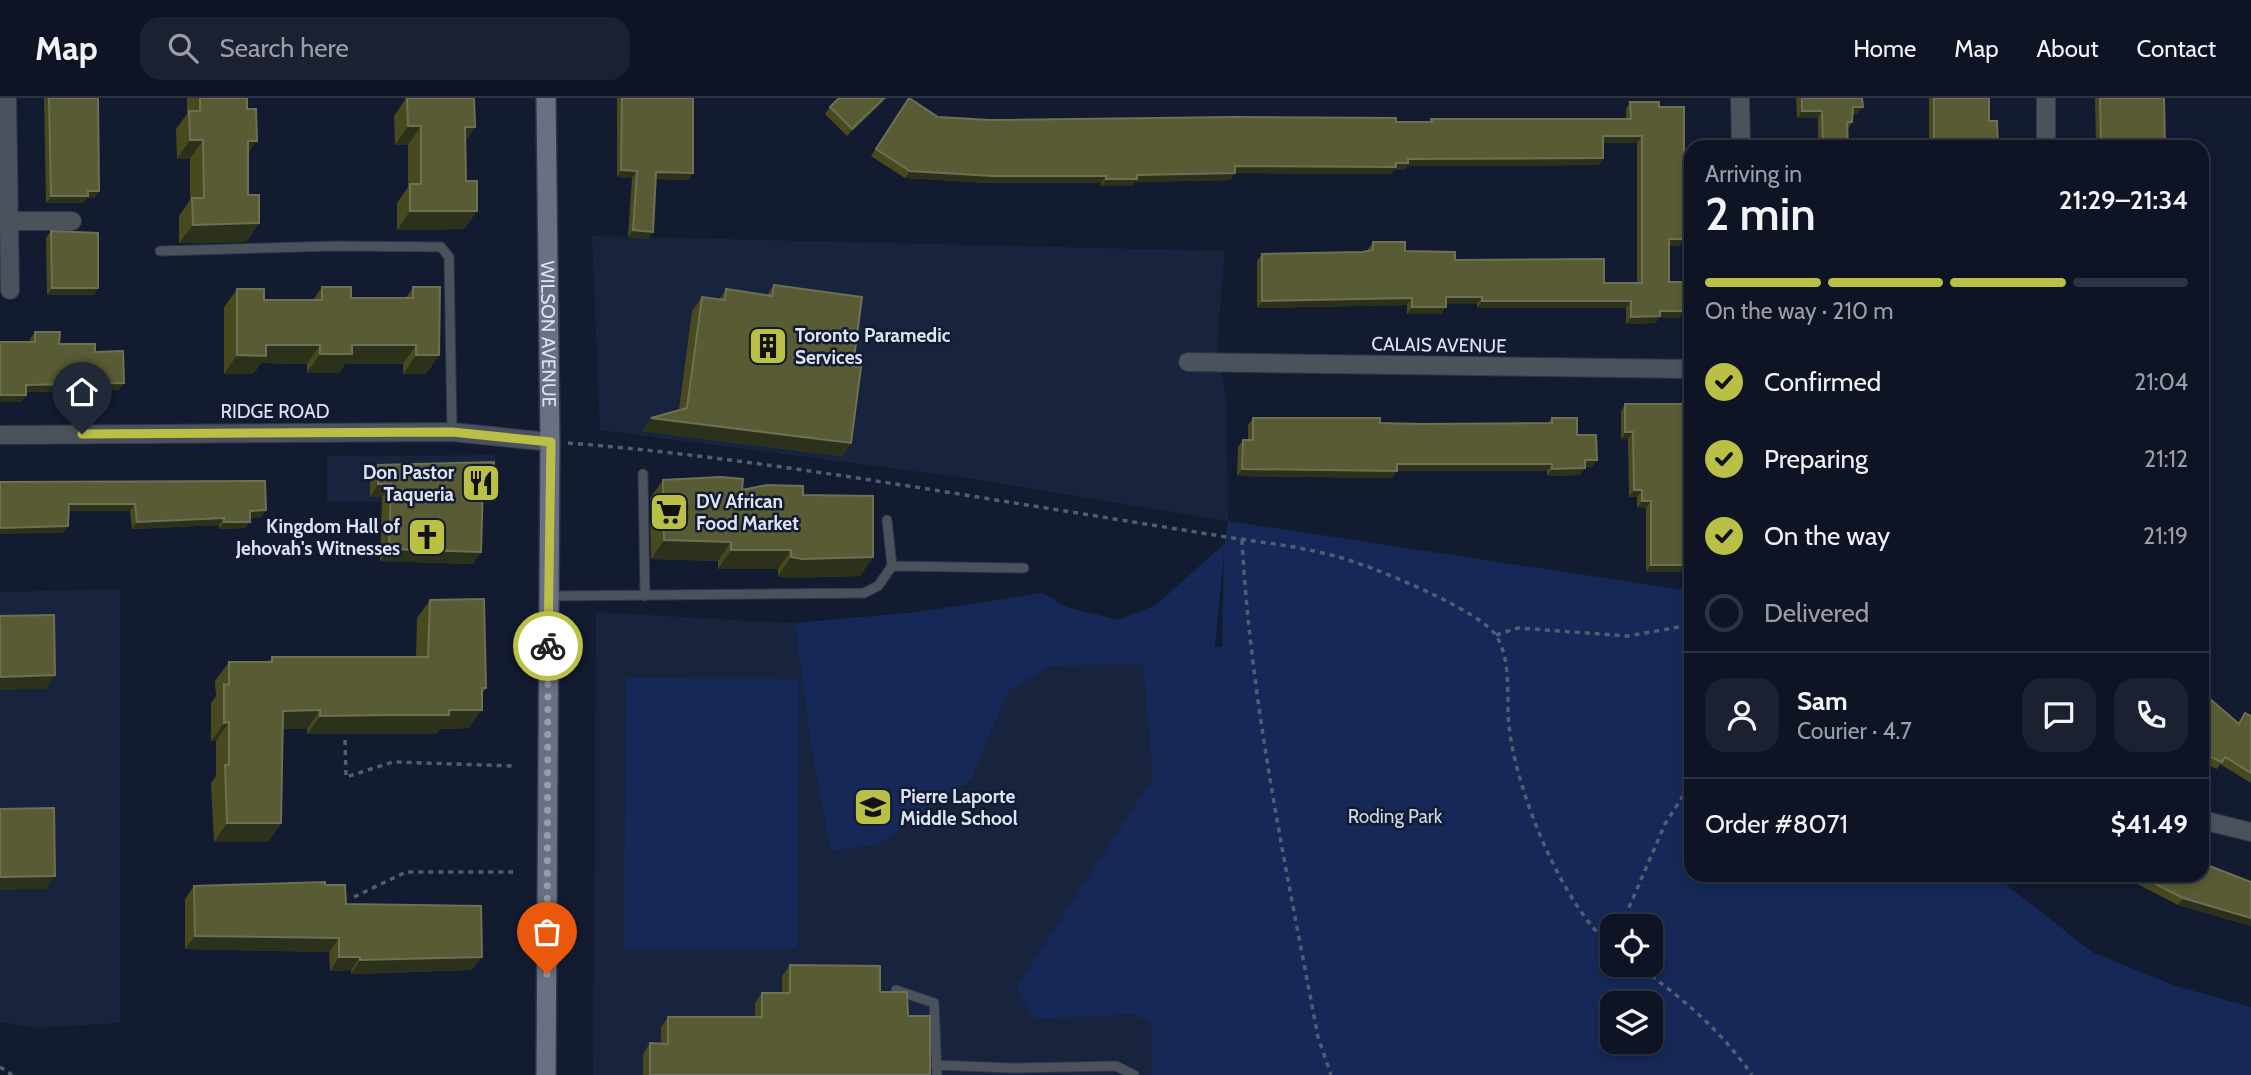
<!DOCTYPE html>
<html lang="en">
<head>
<meta charset="utf-8">
<style>
  body { margin:0; font-family:Cabin,sans-serif; background:#1c2131; color:#f1f3f6; height:100vh; display:flex; flex-direction:column; font-size:26px; white-space:nowrap }
  * { box-sizing:border-box; margin:0 }
  p { font-size:23px; color:#9b9ea6 }
  .icon { flex:none; width:38px; height:38px; fill:none; stroke:currentColor; stroke-width:2; stroke-linecap:round; stroke-linejoin:round }
  .map { position:relative; flex:1; overflow:hidden }
  .drawer { position:absolute; left:1684px; top:42px; width:525px; height:742px; display:flex; flex-direction:column; background:#0e1424; border-radius:21px; box-shadow:0 4px 10px #0003,0 0 0 2px #2e3341 }
  .drawer>* { flex:none }
  .controls { position:absolute; left:1600px; top:816px; display:grid; gap:14px }
  .controls a { display:grid; place-items:center; width:63px; height:63px; border-radius:14px; background:#0e1424; box-shadow:0 4px 10px #0003,0 0 0 2px #2e3341; font-size:35px }
  .pin { position:absolute; display:grid; place-items:center; width:60px; height:60px; color:#fff; margin:-72px -30px; border-radius:50% 50% 50% 0; rotate:-45deg; box-shadow:0 0 7px #0007 }
  .pin .icon { rotate:45deg }
  .courier { position:absolute; display:grid; place-items:center; width:70px; height:70px; margin:-35px; border:5px solid #bac045; border-radius:50%; background:#fff; color:#222; box-shadow:0 2px 9px #0007 }
  .headline em { font-style:normal; font-weight:600 }
  .headline div { display:flex; flex-direction:column-reverse }
  .headline { display:flex; align-items:center; justify-content:space-between; height:119px; padding:0 21px }
  h1 { font-size:46px; font-weight:600; line-height:52px }
  .bar { display:grid; grid-template-columns:repeat(4,1fr); gap:10px 7px; align-content:center; height:84px; padding:0 21px }
  .bar i { height:9px; border-radius:5px; background:#2e3341 }
  .bar .selected { background:#bac045 }
  .bar p { grid-column:span 4 }
  .line { display:flex; align-items:center; gap:18px; padding:0 21px; border-top:2px solid #2e3341 }
  .line div { flex:1 }
  .round { display:grid; place-items:center; flex:none; width:74px; height:74px; border-radius:21px; background:#1c2131 }
  ol { padding:0 21px; list-style:none }
  li { display:flex; align-items:center; gap:21px; height:77px }
  li p { margin-inline-start:auto }
  li .icon { padding:7px; border-radius:50%; background:#bac045; color:#111; stroke-width:4 }
  li:last-child { color:#9b9ea6 }
  li i { width:38px; height:38px; border:4px solid #2e3341; border-radius:50% }
  header { display:flex; align-items:center; gap:42px; box-sizing:border-box; height:98px; padding:0 35px; background:#0e1424; border-bottom:2px solid #2e3341 }
  header strong { font-size:33px }
  nav { display:flex; gap:38px; margin-inline-start:auto; font-size:24px }
  .search { width:490px; height:63px; background:#1c2131; display:flex; align-items:center; gap:18px; box-sizing:border-box; padding:0 24px; border-radius:21px; color:#9b9ea6; font-size:26px }
  .map>svg:first-child { display:block }
  .built { fill:#18243e }
  .green { fill:#152858; fill-rule:evenodd }
  .lines { fill:none; stroke-linecap:round; stroke-linejoin:round }
  .service-casing { stroke:#2e374b; stroke-width:11 }
  .minor-casing { stroke:#2e374b; stroke-width:20 }
  .secondary-casing { stroke:#2e374b; stroke-width:22 }
  .path { stroke:#545d70; stroke-width:3.5; stroke-dasharray:5 5; stroke-linecap:butt }
  .service { stroke:#4c525c; stroke-width:9 }
  .minor { stroke:#4c525c; stroke-width:18 }
  .secondary { stroke:#687081; stroke-width:19 }
  .wall { fill:#484a1d }
  .shaded-wall { fill:#2c311b }
  .building { fill:#585b34; stroke:#6d7052; stroke-width:2 }
  .done { stroke:#959dae; stroke-width:7; stroke-dasharray:0 12.6 }
  .route { stroke:#bac045; stroke-width:9 }
  .labels { text-anchor:middle; dominant-baseline:central; stroke-width:5; stroke-linejoin:round; paint-order:stroke }
  .street-label { font-size:19px; fill:#dce3f2; stroke:#121b30 }
  .poi-label { font-size:19px; font-weight:bold; fill:#dce3f2; stroke:#121b30; text-anchor:start }
  .park-label { font-size:19px; fill:#ced8ec; stroke:#121b30 }
</style>
</head>
<body>
<header>
<strong>Map</strong>
<div class="search"><svg class="icon" aria-label="search" viewBox="0 0 24 24"><circle cx="10" cy="10" r="6"/><path d="M15 15l6 6"/></svg>Search here</div>
<nav><a>Home</a><a>Map</a><a>About</a><a>Contact</a></nav>
</header>
<div class="map">
<svg width="2251" height="977" viewBox="0 0 2251 977">
  <rect width="100%" height="100%" fill="#121b30"/>
  <path class="built" d="M592,138L1225,153L1217,246L1227,307L1228,423L967,380L600,332Z
    M495,357V403L327,404V358Z
    M120,491V925L37,930L0,924V494Z
    M596,514L1154,546L1152,977H593Z"/>
  <path class="green" d="M1228,423L1690,493V777H1994L2092,854L2176,888L2251,909V977H1152L1151,925L1134,916L1033,921L1017,889L1153,680L1143,565L1051,568L1008,593L971,681L879,746L831,753L813,659L795,525L917,514L1043,495L1066,509L1118,522L1156,507L1225,445ZM1224,454L1222,548L1215,549ZM1612,828H1650V866H1612ZM1612,905H1650V943H1612Z
    M626,580L799,581L797,851L624,850Z"/>
  <g class="lines">
    <g class="service-casing">
      <path id="service" d="M160,153L336,148L441,149L449,159L452,334
        M643,376L645,498
        M887,422L892,468
        M548,498L864,495L878,488L892,468L1024,470
        M896,892L934,905L937,977
        M936,967L1011,970L1116,968L1134,977"/>
    </g>
    <g class="minor-casing">
      <path id="minor" d="M7,0L10,192
        M1740,0L1741,49
        M2046,0V49
        M9,123H72
        M1188,264L1690,271
        M0,337L452,334L550,344
        M2202,722L2251,734"/>
    </g>
    <g class="secondary-casing">
      <g id="secondary">
        <path id="s1" d="M546,0L550,344L546,977"/>
      </g>
    </g>
    <path class="path" d="M568,345C735,358 901,387 1065,413C1121,422 1177,431 1233,440C1267,445 1302,449 1335,458C1367,466 1482,512 1497,539C1512,565 1506,600 1509,628C1516,693 1562,807 1612,849
      M1242,442C1251,609 1287,774 1318,939L1331,977
      M1496,537L1518,530L1628,538L1690,527
      M345,642L346,679L393,664L513,668
      M354,799L406,774H513
      M1621,828L1665,726L1690,687
      M1635,866C1681,899 1719,930 1752,977
      M0,969L12,977"/>
    <use href="#service" class="service"/>
    <use href="#minor" class="minor"/>
    <use href="#secondary" class="secondary"/>
  </g>
  <path class="wall" d="M44,0H98L99,93L94,100H87L83,105H46Z
    M187,0H247L248,97L259,125L246,144L179,145V118L190,102V61H177L176,31L187,16Z
    M405,0H474L475,29L466,42V83L477,113L464,131L397,132V105L408,89V47H395L394,18L405,2Z
    M617,0H693V75L688,82L656,81L648,141L628,139L632,80L617,79Z
    M887,0L847,38L825,16L830,9Z
    M909,0L938,19L990,22L1429,24L1431,21H1626V11L1630,4L1659,9L1684,141L1679,148H1669V184L1680,220H1659L1655,225L1626,226V210H1477V206H1446V209L1441,216H1407V207L1257,210V163L1262,156L1362,154L1368,153V151L1373,144L1405,153L1604,185H1637V45H1603V60L1599,67L1407,68L1404,72H1394L1391,76L1235,75L1230,82L1135,84L1132,88H1101V85H987L905,80L871,58Z
    M1796,0H1862L1858,16H1853L1852,24L1848,31V49H1818V20H1797Z
    M1929,0H1989V23L1998,49H1929Z
    M2095,0H2164L2165,49H2096Z
    M51,133L98,190L94,197H47L46,140Z
    M774,187L853,268L851,345L842,358L642,333L679,312L692,213L702,199L719,202L726,191L767,197Z
    M322,189L351,200H406L413,189L439,257L426,276H403V266H345L339,275H307V266L261,265L253,276H224V209L237,191L264,202H313Z
    M35,234L59,246L95,254L119,292L26,294V297L21,304H0V244H30V241Z
    M1625,306L1685,467L1680,474H1646V410H1637V399H1629L1628,341H1621V313Z
    M1253,320L1422,326L1548,325L1552,320L1577,337L1592,369H1585L1580,377L1547,378V373H1396L1392,380L1237,378L1238,349L1243,342H1248V327Z
    M378,367L486,398H483L481,454L473,466L380,463L382,399H370V380Z
    M663,382L742,392L803,397L873,459L860,478L789,480L778,478V471H718V463L651,461L650,400Z
    M0,384L266,412L261,419L250,420L245,430L219,431V427L132,431L130,413H69L63,435Z
    M430,502L486,590L482,596L469,630L440,631L436,636H307V631H282L281,725L268,744H214L211,685L216,678V643H211V605L216,598L215,583L229,564H269L272,559H416L417,520Z
    M2202,594L2239,625L2245,615L2251,618V685L2220,666L2217,671L2202,664Z
    M2120,777H2202L2251,784V828L2178,807Z
    M325,787L346,806L472,872L351,876V872L330,873L329,854L185,851V801L194,788Z
    M790,867L880,894L908,918L930,977H643V956L650,945L661,946V929L668,919H755V905L762,895H782V878Z"/>
  <path class="shaded-wall" d="M884,0H887L847,38L852,31Z
    M1853,9H1863L1858,16H1849Z
    M1802,13H1822L1818,20H1797Z
    M408,28H421L408,47H395Z
    M465,29H475L461,48Z
    M1603,38H1642L1637,45H1599Z
    M190,42H203L190,61H177Z
    M248,43H257L244,61Z
    M1603,60L1599,67L1407,68L1404,72H1394L1391,76L1235,75L1230,82L1135,84L1132,88H1101L1106,81L1137,77L1235,68L1396,65L1408,61Z
    M621,72L637,73L632,80L617,79Z
    M910,73L1106,78L1101,85H987L905,80Z
    M656,74L693,75L688,82L652,81Z
    M88,93H99L94,100H87L83,105H46L51,98Z
    M410,113H477L464,131L397,132Z
    M259,125L246,144L179,145L193,127Z
    M633,132L653,134L648,141L628,139Z
    M1669,141H1684L1679,148H1665Z
    M52,190H98L94,197H47Z
    M1446,199H1482L1477,206H1441Z
    M1412,200L1407,207L1257,210L1262,203Z
    M1482,203H1631L1626,210H1477Z
    M1412,209H1446L1441,216H1407Z
    M1660,213H1685L1680,220H1659L1655,225L1626,226L1631,219Z
    M266,247H320L307,266L261,265L253,276H224L237,257Z
    M352,247H416L403,266H345L339,275H307L320,256Z
    M416,257H439L426,276H403Z
    M124,285L119,292L21,294L26,287Z
    M0,297H26L21,304H0Z
    M651,320L851,345L842,358L642,333Z
    M1625,334H1633L1628,341H1621Z
    M1585,362H1597L1592,369H1580Z
    M1397,366H1552L1547,373H1396L1392,380L1237,378L1242,371Z
    M1585,370L1580,377L1547,378L1552,371Z
    M378,386H391L382,399H370Z
    M483,386H495L486,398H475Z
    M1634,392H1642L1637,399H1629Z
    M1642,403H1651L1646,410H1637Z
    M69,406H135L130,413H65Z
    M266,412L261,419L245,420L250,413Z
    M224,420L219,427L132,431L137,424Z
    M224,424H250L245,430L219,431Z
    M68,428L63,435L0,436V430Z
    M664,442L731,444L718,463L651,461Z
    M389,451L481,454L473,466L380,463Z
    M731,452H791L778,471H718Z
    M791,459H873L860,478L789,480L778,478Z
    M1651,467H1685L1680,474H1646Z
    M55,577L46,591L0,592V579Z
    M320,612L307,631H269L283,613Z
    M449,612H482L469,630L440,631L436,636H307L320,618Z
    M229,624L216,643H211L224,625Z
    M227,725H281L268,744H214Z
    M55,778L46,791L0,792V779Z
    M2183,800L2251,820V828L2178,807Z
    M195,838L339,840L329,854L185,851Z
    M339,859H360L351,872L330,873Z
    M482,859L472,872L351,876L360,862Z"/>
  <path class="building" d="M49,0H98L99,93H88V98H51Z
    M200,0H247V11H256L257,43H248V97H259V125L193,127L192,100H204L203,42H190L189,13H200Z
    M407,0H474L475,29H465L466,83H477V113H410V86H421V28H408Z
    M622,0H693V75L656,74L653,134L633,132L637,73L621,72Z
    M839,0H884L852,31L830,9Z
    M909,0L938,19L990,22L1235,19L1396,20V24H1432L1431,21H1631L1630,4H1659V9H1684V141H1669V184H1684L1685,213H1660V218L1631,219V203H1482V199H1446V209H1412V200L1262,203V156L1362,154L1373,152V144H1405V153L1455,154V162L1604,161V185H1642V38H1603V60L1408,61V65H1396V69L1235,68V75L1137,77V81H1106V78H992L910,73L876,51Z
    M1802,0H1862L1863,9H1853L1852,24H1847L1848,49H1809H1823L1822,13H1802Z
    M1934,0H1989V23H1997L1998,49H1934Z
    M2100,0H2164L2165,49H2101Z
    M51,133L98,135V190H52Z
    M774,187L862,199L853,268L861,269L851,345L651,320L687,310L702,199L725,202L726,191L772,198Z
    M322,189H351V200H413V189H440L439,257H416V247H352V256H320V247H266V258L237,257V191H264V202H322Z
    M35,234H60L59,246H95V254L123,253L124,285L26,287V297H0V244H35Z
    M1625,306H1685V467H1651V403H1642V392H1634L1633,334H1625Z
    M1253,320H1380V325L1422,326L1552,325V320H1577V337H1596L1597,362H1585V370L1552,371V366H1397V373L1242,371L1243,342H1253Z
    M494,364L495,386H483L481,454L389,451L391,386H378V367Z
    M721,379L743,381L742,392L767,387L803,388V397L873,398V459L802,461L791,459V452H731V444L664,442L663,382Z
    M265,383L266,412L250,413V424H224V420L137,424L135,406H69L68,428L0,430V384Z
    M484,501L486,590H482V612H449V617H394L320,618V612L283,613L281,725H227L225,667H229V624L224,625V586L229,587V564H272V559H428L430,502Z
    M54,517L55,577L0,579V518Z
    M2202,594L2239,626L2245,615L2251,618V675L2225,659L2222,664L2202,655Z
    M54,710L55,778L0,779V711Z
    M2202,765L2251,784V820L2183,800L2138,777H2202Z
    M325,784V787H345L346,806L481,808L482,859L360,862V859H339V840L195,838L194,788Z
    M790,867L880,868V894H907L908,918H930V977H650V945L668,946V919H762V895H790Z"/>
  <g class="lines">
    <path class="done" d="M547,876L548,548"/>
    <path class="route" d="M82,336L452,334L551,344L548,548"/>
  </g>
  <defs>
    <g id="building-square" transform="scale(2.0125)"><rect x="-9" y="-9" width="18" height="18" rx="4" fill="#bac045" stroke="#121b30"/><path d="M-4-6H4V6H1V3H-1V6H-4ZM-2.5-4.3h1.7v1.8h-1.7ZM.8-4.3h1.7v1.8H.8ZM-2.5-1h1.7V.8h-1.7ZM.8-1h1.7V.8H.8Z" fill="#111"/></g>
    <g id="restaurant-square" transform="scale(2.0125)"><rect x="-9" y="-9" width="18" height="18" rx="4" fill="#bac045" stroke="#121b30"/><path d="M-5-6h1v4h1v-4h1v4h1v-4h1v5L-1.5 .5V6h-2V.5L-5-1ZM5-6V6H3V1.5H1.5Q1.5-4 5-6Z" fill="#111"/></g>
    <g id="supermarket-square" transform="scale(2.0125)"><rect x="-9" y="-9" width="18" height="18" rx="4" fill="#bac045" stroke="#121b30"/><path d="M-6-5.5h2.5l.6 2H6L4.5 2H-2.5L-4.4-4H-6ZM-1.5 3.2a1.3 1.3 0 1 0 .1 0ZM3 3.2a1.3 1.3 0 1 0 .1 0Z" fill="#111"/></g>
    <g id="church-square" transform="scale(2.0125)"><rect x="-9" y="-9" width="18" height="18" rx="4" fill="#bac045" stroke="#121b30"/><path d="M-1.2-6h2.4v3.5h3.3v2.4h-3.3V6h-2.4V-.1h-3.3v-2.4h3.3Z" fill="#111"/></g>
    <g id="school-square" transform="scale(2.0125)"><rect x="-9" y="-9" width="18" height="18" rx="4" fill="#bac045" stroke="#121b30"/><path d="M0-5L7-2L0 1L-7-2ZM-4 1L0 2.5L4 1V4Q0 6-4 4Z" fill="#111"/></g>
  </defs>
  <g fill-rule="evenodd">
    <use href="#building-square" x="768" y="248"/>
    <use href="#restaurant-square" x="481" y="385"/>
    <use href="#supermarket-square" x="669" y="414"/>
    <use href="#church-square" x="427" y="439"/>
    <use href="#school-square" x="873" y="709"/>
  </g>
  <g class="labels">
    <g class="street-label">
      <text stroke="none"><textPath href="#s1" startOffset="236">WILSON AVENUE</textPath></text>
      <text transform="translate(1439 247) rotate(1)">CALAIS AVENUE</text>
      <text x="275" y="313">RIDGE ROAD</text>
    </g>
    <g class="poi-label">
      <text x="795" y="237">Toronto Paramedic<tspan x="795" dy="22">Services</tspan></text>
      <text x="454" y="374" text-anchor="end">Don Pastor<tspan x="454" dy="22">Taqueria</tspan></text>
      <text x="696" y="403">DV African<tspan x="696" dy="22">Food Market</tspan></text>
      <text x="400" y="428" text-anchor="end">Kingdom Hall of<tspan x="400" dy="22">Jehovah's Witnesses</tspan></text>
      <text x="900" y="698">Pierre Laporte<tspan x="900" dy="22">Middle School</tspan></text>
    </g>
    <g class="park-label">
      <text x="1395" y="718">Roding Park</text>
    </g>
  </g>
</svg>
<div class="controls">
<a><svg class="icon" aria-label="locate" viewBox="0 0 24 24"><circle cx="12" cy="12" r="6"/><path d="M12 2v4M12 18v4M2 12h4M18 12h4"/></svg></a>
<a><svg class="icon" aria-label="layers" viewBox="0 0 24 24"><path d="M12 4l9 5-9 5-9-5zM3 14l9 5 9-5"/></svg></a>
</div>
<div class="pin" style="left:547px;top:876px;background:#ea580c"><svg class="icon" aria-label="bag" viewBox="0 0 24 24"><path d="M5 8h14l-1 12H6zM9 8a3 3 0 0 1 6 0"/></svg></div>
<div class="pin" style="left:82px;top:336px;background:#1f2937"><svg class="icon" aria-label="home" viewBox="0 0 24 24"><path d="M3 11l9-7 9 7M6 9v11h12V9"/></svg></div>
<div class="courier" style="left:548px;top:548px"><svg class="icon" aria-label="bike" viewBox="0 0 24 24"><circle cx="6" cy="16" r="4"/><circle cx="18" cy="16" r="4"/><path d="M6 16l4-8h5l3 8M10 8l3 8H6M13 5h3"/></svg></div>
<section class="drawer">
<div class="headline"><div><h1>2 min</h1><p>Arriving in</p></div><em>21:29–21:34</em></div>
<div class="bar"><i class="selected"></i><i class="selected"></i><i class="selected"></i><i></i><p>On the way · 210 m</p></div>
<ol>
<li><svg class="icon" aria-label="check" viewBox="0 0 24 24"><path d="M5 12l5 5 9-10"/></svg>Confirmed<p>21:04</p></li>
<li><svg class="icon" aria-label="check" viewBox="0 0 24 24"><path d="M5 12l5 5 9-10"/></svg>Preparing<p>21:12</p></li>
<li><svg class="icon" aria-label="check" viewBox="0 0 24 24"><path d="M5 12l5 5 9-10"/></svg>On the way<p>21:19</p></li>
<li><i></i>Delivered</li>
</ol>
<div class="line" style="height:126px"><a class="round"><svg class="icon" aria-label="person" viewBox="0 0 24 24"><circle cx="12" cy="8" r="4"/><path d="M4 21q1-7 8-7t8 7"/></svg></a><div><b>Sam</b><p>Courier · 4.7</p></div><a class="round"><svg class="icon" aria-label="chat" viewBox="0 0 24 24"><path d="M4 5h16v11H9l-5 4z"/></svg></a><a class="round"><svg class="icon" aria-label="phone" viewBox="0 0 24 24"><path d="M5 4h4l2 5-3 2q2 4 5 5l2-3 5 2v4C11 20 4 13 5 4z"/></svg></a></div>
<div class="line" style="height:91px"><div>Order #8071</div><b>$41.49</b></div>
</section>
</div>
</body>
</html>
